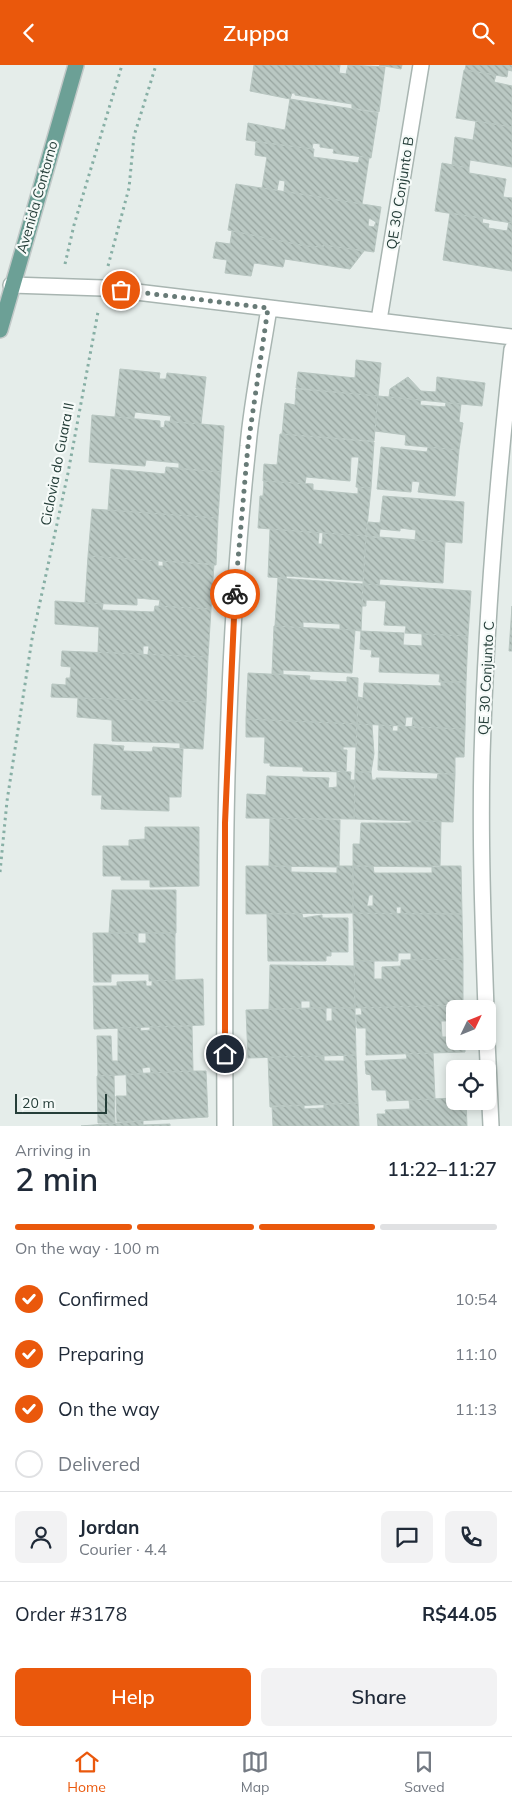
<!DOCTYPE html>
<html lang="en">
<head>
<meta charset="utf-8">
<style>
  body { margin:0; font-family:Mulish,sans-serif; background:#f2f2f3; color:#1f2937; height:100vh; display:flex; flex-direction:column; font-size:19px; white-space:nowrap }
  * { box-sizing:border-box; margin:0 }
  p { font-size:16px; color:#747a83 }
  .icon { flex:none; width:28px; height:28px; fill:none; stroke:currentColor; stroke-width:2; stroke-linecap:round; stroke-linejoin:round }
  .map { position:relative; height:1061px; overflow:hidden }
  .details { display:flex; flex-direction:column; background:#fff; flex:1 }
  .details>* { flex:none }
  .needle { width:32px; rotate:47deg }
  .fabs { position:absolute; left:446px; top:935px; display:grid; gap:10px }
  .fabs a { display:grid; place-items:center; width:50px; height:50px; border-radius:8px; background:#fff; box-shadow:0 2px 8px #0003; font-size:25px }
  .scale { position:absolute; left:15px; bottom:12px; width:92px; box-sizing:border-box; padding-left:5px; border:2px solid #253e39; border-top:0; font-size:14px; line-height:18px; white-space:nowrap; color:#253e39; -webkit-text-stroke:4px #f5faf8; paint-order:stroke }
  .pin { position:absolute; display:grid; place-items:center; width:42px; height:42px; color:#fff; margin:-21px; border:2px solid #fff; border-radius:50%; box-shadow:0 1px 5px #0007 }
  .courier { position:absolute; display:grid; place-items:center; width:50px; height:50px; margin:-25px; border:4px solid #ea580c; border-radius:50%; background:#fff; color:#222; box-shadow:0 1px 6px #0007 }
  .head em { font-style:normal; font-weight:600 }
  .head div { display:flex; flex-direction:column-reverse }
  .head { display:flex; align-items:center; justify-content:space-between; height:85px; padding:0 15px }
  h1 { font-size:32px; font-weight:600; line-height:38px }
  .bar { display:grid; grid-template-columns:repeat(4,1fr); gap:8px 5px; align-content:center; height:60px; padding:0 15px }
  .bar i { height:6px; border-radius:4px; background:#e0e1e3 }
  .bar .selected { background:#ea580c }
  .bar p { grid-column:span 4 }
  .line { display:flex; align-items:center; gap:12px; padding:0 15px; border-top:1px solid #e0e1e3 }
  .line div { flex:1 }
  .round { display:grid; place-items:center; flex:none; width:52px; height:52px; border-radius:8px; background:#f2f2f3 }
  ol { padding:0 15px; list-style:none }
  li { display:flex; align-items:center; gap:15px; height:55px }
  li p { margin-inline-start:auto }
  li .icon { padding:5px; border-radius:50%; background:#ea580c; color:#fff; stroke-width:4 }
  li:last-child { color:#747a83 }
  li i { width:28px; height:28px; border:2px solid #e0e1e3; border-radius:50% }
  .button { display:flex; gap:10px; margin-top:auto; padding:10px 15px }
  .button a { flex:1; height:58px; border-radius:8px; background:#ea580c; color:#fff; font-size:20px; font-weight:600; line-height:58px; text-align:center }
  .button a+a { background:#f2f2f3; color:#1f2937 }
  header { display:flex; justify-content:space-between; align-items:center; height:65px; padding:0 15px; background:#ea580c; color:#fff; font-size:22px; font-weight:600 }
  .dock { display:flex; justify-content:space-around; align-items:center; height:70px; border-top:1px solid #e0e1e3; background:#fff; font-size:14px; color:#747a83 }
  .dock a { display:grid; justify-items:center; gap:2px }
  .dock .selected { color:#ea580c }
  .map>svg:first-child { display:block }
  .building { fill:url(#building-back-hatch); stroke:#b8c6c1; fill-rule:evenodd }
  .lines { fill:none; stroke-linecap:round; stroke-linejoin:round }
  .minor-casing { stroke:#a8b5b1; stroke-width:18 }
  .major-casing { stroke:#c2c9c8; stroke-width:18 }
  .path { stroke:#87afa5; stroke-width:3; stroke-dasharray:2.5 4; stroke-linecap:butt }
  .minor { stroke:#fff; stroke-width:15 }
  .major { stroke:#6ca096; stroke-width:15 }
  .done { stroke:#687b77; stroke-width:5; stroke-dasharray:0 9 }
  .route { stroke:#ea580c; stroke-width:6 }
  .labels { text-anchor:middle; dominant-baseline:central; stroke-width:4.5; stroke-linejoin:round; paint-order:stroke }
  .street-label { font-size:14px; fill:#253e39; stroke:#f5faf8 }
</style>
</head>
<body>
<header><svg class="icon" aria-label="back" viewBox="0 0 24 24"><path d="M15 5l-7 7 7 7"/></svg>Zuppa<svg class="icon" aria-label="search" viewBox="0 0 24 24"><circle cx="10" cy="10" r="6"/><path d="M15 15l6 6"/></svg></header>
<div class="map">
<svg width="512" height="1061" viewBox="0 0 512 1061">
  <defs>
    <pattern id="building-back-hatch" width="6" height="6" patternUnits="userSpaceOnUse" patternTransform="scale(1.25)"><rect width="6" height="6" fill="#bac8c3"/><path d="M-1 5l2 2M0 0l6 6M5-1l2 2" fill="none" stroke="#97a49f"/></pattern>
  </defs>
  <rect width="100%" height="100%" fill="#e5edea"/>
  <path class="building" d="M254,0H340L339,8L346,9L348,0L385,2L379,47L352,43V39L295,30V28H292L290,34L250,26Z
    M379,0H402L401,4Z
    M466,0H512V6L508,5L507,12L465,5Z
    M464,5L496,10L494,17L512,21V62L456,53Z
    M290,34L378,48L371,93L333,88L334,84L320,82V79L313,78L312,84L246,75L248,58L285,65Z
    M476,56L512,62V102L470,95L469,103L452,100L455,72L473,75Z
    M256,77L314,84L313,92L358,98L360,91L369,93L362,139L284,126L285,116L279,115L277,125L262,123L267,92L255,90Z
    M442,98L469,103V108L506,114L503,132L512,133V158L435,146Z
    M236,119L381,142L374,187L323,180V182L305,181L228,165ZM369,153L376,157L374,162L368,161Z
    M450,148L483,153L482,158L489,159L488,163L507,166L509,157L512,158V206L443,195Z
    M232,166L305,181L323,182V180L364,186L350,204L285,194L283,202L254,198L251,211L225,208L227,195L213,193L216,177L230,179Z
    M356,295L381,298L378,331L296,323L298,307L355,313Z
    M120,304L160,308L159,314H166L167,308L206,312L201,359L170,357L171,351L135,347L134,353L115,352Z
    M408,312L421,326L436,327L437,312L485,318L482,341L389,332L390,324Z
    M296,324L378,331L374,376L282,369L285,338L295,340Z
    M378,331L421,335L420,340L445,342L446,338L461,339L459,357L463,358L459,385L405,380L406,370L375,366Z
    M92,350L160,356V362L164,363L165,356L224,361L221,407L179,404V398L146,395L145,401L89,397Z
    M280,369L374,377L371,423L356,422L359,392H351L350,416L306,412L305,419L263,416L264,399L277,400Z
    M381,382L427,387L428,382L459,385L455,431L418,427L420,417L412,416L411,427L377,424Z
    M166,402L221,407L218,453L108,445L111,404L165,409Z
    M264,416L313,419V425L358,429V422L371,423L366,471L258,463L260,431H263Z
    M383,431L464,437L462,478L415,475L416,465L400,463V466L380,464L379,473L366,471L368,457L380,458Z
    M92,444L218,453L216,500L88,491Z
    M270,464L319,468L318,479H322L323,468L366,471L363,516L287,511L286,513L268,512Z
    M366,471L445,477L443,518L380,514L379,520L363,519Z
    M88,491L158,496V501H163V496L214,499L211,544L159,541L160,535L137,533V540L85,538Z
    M278,513L363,519L361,566L340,564V559L303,557V563L275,561Z
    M363,519L471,526L468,571L405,568L406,561L384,560L386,536L366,535V541H362Z
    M55,536L103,539L102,545L154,547L155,541L211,544L208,592L148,589L149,581H143V589L98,587L99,562L55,559Z
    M512,541V586H509Z
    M274,561L355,565L352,608L283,605V609H272Z
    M361,566L404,568L403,580L422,581V569L468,571L466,617H439L440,609L379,607L380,592H371L372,585L360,584Z
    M62,586L208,592L206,637L51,632L52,619L66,620V613H70L71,602L61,601Z
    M248,608L310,611L309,615L347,617V612L358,613L357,659L246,654Z
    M441,617H466L465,664L412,662L413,652H406L405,661L357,659L358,632L363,633L364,618L441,621Z
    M78,633L206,637L203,684L180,683V678L112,676V655L77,652Z
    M246,654L357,659L356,682H343V685H347L346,707L303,706V702L270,701V698H264L265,672H246Z
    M357,659L372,660L374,689L371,707H355Z
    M379,660L393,661L392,666H398V661L465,664L464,692H455V709L378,705Z
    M94,679L124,681L123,686L152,687L153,682L183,684L181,732H169V746L101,744L102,730H92Z
    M337,706L351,707L350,715H355L354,754L246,753L247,729L266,730L267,711L329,713L328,723L337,722Z
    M355,707H371L372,715H376V713L437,714L438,709H455L453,757L354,754Z
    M270,753L340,755L339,802L269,801Z
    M411,756H441L440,802L353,801V779H360L361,758H411Z
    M145,762H199V821L150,822V815H121V811H103V781H129V775L145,774Z
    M246,801H291V807L337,808V801H353V848L246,849Z
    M353,801H373L374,808H432V801H461L462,849H401V842H396L397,849L353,848ZM369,830H373V841H367Z
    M112,825H176V868H109Z
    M353,848L462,849L463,894L411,895V888H398V896H354Z
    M267,849H302L303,853L322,850V853H348V887H331V891H326V896H268Z
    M93,868H138V878H146V868H175V915L149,916V909H111V917H94Z
    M463,894V940L355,943L354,896H374V914H382V902L401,901V895Z
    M270,900L354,901L355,943H310V936H301V944H269Z
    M203,914L204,960L94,964L93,921H117V917L146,916V921H152V916Z
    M464,940V944H455V956H441L442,972H455V976H465V987L366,990V963H357L356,950H362L361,943Z
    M310,943H326V956H332V943H355L356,990L248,993L246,945Z
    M192,961L193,1006L151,1008L150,1002L142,1003L143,1009L98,1011L97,971H111L112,996H118V963L140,962L141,966L150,965V962Z
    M433,988L435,1034L387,1036L386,1025H372L371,1010L366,1009L365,996L407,994L406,989Z
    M344,990H356L358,1038L270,1042L268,992L324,991V996H344Z
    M193,1006H206L208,1052L117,1057L116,1031H127L126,1009Z
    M114,1010L115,1058H98L97,1011Z
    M455,1033V1036H466L467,1061H378L377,1049H386L385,1045L410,1044L409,1035Z
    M358,1038L359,1061H273L272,1041L304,1040V1044L324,1043V1039Z
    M143,1056V1060L170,1059V1061H81Z"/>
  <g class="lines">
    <g class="minor-casing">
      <path id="minor" d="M11,220L103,223L512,272
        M379,255L421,0
        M486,944C483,859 480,775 482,691C486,555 497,419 512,284
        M487,976L491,1061
        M225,1061C224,834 223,607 248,381C252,335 262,289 269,243"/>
    </g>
    <g class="major-casing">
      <path id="major" d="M0,265L76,0"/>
    </g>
    <path class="path" d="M65,199L74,160L122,0
      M108,201L129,123L134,71L156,0
      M0,807L7,736L32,574L68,408L98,247"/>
    <use href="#minor" class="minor"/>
    <use href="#major" class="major"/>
  </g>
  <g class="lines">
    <path class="done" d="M121,225L268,243L248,380L235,529"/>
    <path class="route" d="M225,989V758L235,529"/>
  </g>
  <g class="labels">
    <g class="street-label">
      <text transform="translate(400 128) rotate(-81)">QE 30 Conjunto B</text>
      <text transform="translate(37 132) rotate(-74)">Avenida Contorno</text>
      <text transform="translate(57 399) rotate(-79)">Ciclovia do Guara II</text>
      <text transform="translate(486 613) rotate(-87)">QE 30 Conjunto C</text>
    </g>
  </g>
</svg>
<div class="fabs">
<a><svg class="needle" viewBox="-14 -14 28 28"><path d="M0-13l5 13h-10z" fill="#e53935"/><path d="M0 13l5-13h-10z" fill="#747a83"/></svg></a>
<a><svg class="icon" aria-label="locate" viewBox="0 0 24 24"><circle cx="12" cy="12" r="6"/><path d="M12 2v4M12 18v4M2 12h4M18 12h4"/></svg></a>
</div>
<div class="scale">20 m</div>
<div class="pin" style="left:121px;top:225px;background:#ea580c"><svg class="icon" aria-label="bag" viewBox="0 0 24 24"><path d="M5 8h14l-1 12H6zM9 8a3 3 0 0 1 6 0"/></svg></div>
<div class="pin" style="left:225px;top:989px;background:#1f2937"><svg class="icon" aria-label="home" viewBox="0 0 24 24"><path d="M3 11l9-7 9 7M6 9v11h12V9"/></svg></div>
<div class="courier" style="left:235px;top:529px"><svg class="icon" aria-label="bike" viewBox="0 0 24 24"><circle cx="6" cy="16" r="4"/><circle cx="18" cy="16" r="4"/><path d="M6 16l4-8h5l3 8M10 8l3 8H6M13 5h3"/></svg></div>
</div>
<section class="details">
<div class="head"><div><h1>2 min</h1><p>Arriving in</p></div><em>11:22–11:27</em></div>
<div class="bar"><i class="selected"></i><i class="selected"></i><i class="selected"></i><i></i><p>On the way · 100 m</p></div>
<ol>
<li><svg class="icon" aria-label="check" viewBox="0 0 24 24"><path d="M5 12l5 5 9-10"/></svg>Confirmed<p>10:54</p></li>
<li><svg class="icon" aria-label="check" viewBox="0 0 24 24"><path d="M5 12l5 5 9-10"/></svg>Preparing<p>11:10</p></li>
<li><svg class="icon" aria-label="check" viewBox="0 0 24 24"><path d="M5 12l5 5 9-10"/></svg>On the way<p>11:13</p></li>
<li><i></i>Delivered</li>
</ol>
<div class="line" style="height:90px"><a class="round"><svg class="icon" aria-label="person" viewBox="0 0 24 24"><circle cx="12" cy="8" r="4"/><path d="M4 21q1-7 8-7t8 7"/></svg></a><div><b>Jordan</b><p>Courier · 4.4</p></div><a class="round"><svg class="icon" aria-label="chat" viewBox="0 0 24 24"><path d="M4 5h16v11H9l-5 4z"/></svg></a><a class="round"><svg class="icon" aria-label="phone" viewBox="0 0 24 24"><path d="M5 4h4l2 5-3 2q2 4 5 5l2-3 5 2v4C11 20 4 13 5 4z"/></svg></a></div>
<div class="line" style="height:65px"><div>Order #3178</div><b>R$44.05</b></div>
<div class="button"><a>Help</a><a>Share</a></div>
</section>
<nav class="dock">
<a class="selected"><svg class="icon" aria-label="home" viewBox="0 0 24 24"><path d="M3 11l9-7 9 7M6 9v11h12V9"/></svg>Home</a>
<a><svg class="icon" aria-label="map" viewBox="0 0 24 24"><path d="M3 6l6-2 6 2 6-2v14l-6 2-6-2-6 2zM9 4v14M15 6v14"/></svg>Map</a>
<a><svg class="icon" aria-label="saved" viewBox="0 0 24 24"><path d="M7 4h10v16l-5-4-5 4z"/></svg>Saved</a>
</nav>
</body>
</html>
